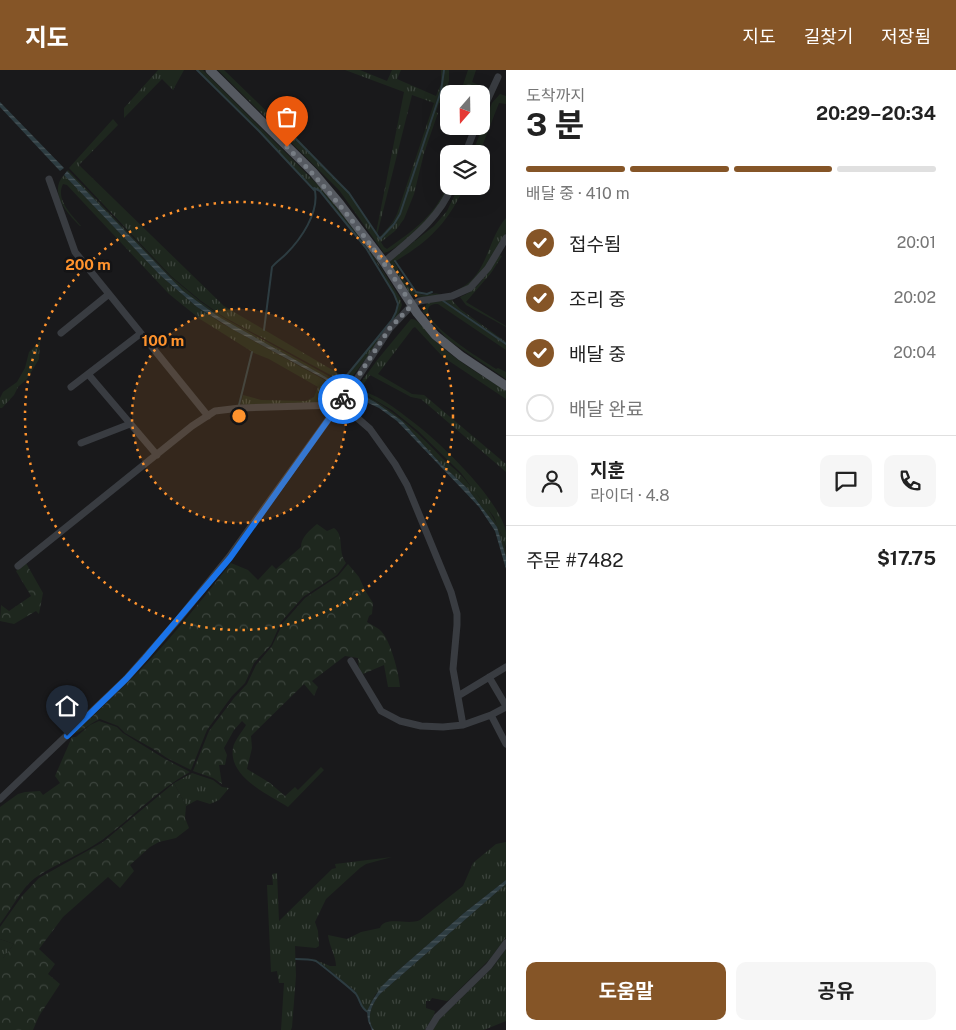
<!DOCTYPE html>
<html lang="ko">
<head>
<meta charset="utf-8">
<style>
  body { margin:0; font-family:"Public Sans","Noto Sans KR",sans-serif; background:#f6f6f6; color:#222; height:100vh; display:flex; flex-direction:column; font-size:19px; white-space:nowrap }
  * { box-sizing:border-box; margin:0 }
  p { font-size:16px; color:#767676 }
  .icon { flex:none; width:28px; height:28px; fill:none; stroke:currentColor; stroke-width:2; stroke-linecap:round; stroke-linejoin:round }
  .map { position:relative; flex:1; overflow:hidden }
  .details { display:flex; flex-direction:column; background:#fff; width:450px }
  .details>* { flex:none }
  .needle { width:32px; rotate:200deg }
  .tools { position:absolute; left:440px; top:15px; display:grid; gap:10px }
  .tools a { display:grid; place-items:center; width:50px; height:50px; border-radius:10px; background:#fff; box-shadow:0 5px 20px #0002; font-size:25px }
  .pin { position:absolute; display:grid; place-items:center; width:42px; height:42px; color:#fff; margin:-51px -21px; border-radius:50% 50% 50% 0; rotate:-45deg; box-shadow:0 0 5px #0007 }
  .pin .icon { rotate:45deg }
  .courier { position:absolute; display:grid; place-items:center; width:50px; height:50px; margin:-25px; border:4px solid #1a73e8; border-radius:50%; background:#fff; color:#222; box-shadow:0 1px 6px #0007 }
  .overview em { font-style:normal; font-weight:700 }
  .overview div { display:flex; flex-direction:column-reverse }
  .overview { display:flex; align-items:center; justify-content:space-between; height:85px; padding:0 20px }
  h1 { font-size:32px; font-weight:700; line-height:38px }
  .bar { display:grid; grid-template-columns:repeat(4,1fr); gap:8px 5px; align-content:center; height:60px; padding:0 20px }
  .bar i { height:6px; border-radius:4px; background:#e0e0e0 }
  .bar .selected { background:#855527 }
  .bar p { grid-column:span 4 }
  .line { display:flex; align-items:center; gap:12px; padding:0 20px; border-top:1px solid #e0e0e0 }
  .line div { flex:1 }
  .round { display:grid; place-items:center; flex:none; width:52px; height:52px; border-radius:10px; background:#f6f6f6 }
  ol { padding:0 20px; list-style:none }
  li { display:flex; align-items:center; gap:15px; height:55px }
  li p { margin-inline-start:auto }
  li .icon { padding:5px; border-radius:50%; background:#855527; color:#fff; stroke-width:4 }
  li:last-child { color:#767676 }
  li i { width:28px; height:28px; border:2px solid #e0e0e0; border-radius:50% }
  .cta { display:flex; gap:10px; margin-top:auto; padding:10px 20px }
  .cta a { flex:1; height:58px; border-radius:10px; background:#855527; color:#fff; font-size:20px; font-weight:700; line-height:58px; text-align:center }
  .cta a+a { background:#f6f6f6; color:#222 }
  header { display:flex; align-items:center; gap:30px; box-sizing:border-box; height:70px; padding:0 25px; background:#855527; color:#fff }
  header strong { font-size:24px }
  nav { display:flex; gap:28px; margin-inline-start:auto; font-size:18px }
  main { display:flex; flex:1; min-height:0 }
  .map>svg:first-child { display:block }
  .grass { fill:url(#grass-tufts); fill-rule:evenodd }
  .forest { fill:url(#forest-crowns) }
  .water { fill:url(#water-rules) }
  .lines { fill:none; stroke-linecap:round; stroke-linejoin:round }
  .stream { stroke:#2d3c41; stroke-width:2 }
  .minor { stroke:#393c41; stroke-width:7 }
  .major { stroke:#555960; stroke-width:9 }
  .done { stroke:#777d84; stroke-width:5; stroke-dasharray:0 9 }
  .route { stroke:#1a73e8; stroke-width:6 }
  .ring { fill:none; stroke:#ff932d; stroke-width:2.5; stroke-dasharray:2.5 5 }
  .centre { fill:#ff932d; stroke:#141416; stroke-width:2.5 }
  .ring-label { font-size:15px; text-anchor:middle; font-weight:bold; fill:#ff932d; stroke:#141416; stroke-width:5; stroke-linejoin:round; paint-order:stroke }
</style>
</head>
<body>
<header>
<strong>지도</strong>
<nav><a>지도</a><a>길찾기</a><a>저장됨</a></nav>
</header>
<main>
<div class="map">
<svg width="506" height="960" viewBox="0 0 506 960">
  <defs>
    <pattern id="grass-tufts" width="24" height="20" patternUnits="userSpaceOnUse" patternTransform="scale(1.25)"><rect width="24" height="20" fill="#1e271e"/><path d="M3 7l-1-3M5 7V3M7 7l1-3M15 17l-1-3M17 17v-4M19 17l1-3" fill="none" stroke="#3c443d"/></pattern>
    <pattern id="forest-crowns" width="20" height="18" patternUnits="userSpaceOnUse" patternTransform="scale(1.25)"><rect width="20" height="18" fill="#1e271e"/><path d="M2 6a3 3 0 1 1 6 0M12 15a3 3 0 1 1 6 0" fill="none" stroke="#3c443d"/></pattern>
    <pattern id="water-rules" width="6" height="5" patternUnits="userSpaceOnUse" patternTransform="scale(1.25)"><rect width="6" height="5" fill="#2d3c41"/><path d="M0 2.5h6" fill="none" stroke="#49565a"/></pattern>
  </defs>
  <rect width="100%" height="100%" fill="#19191b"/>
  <path class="grass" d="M158,0H184L173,20L162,9L124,48V38Z
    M198,0H203L321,118L338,137L375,188L400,228L402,235L397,247L347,314L224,247L201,231L171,206L69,98L113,49L118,55L79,95L224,236L346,308L395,246L398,238L397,230L381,199L367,178L320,121L313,117Z
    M218,0H224L289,63L295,66L349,123L376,163L404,22L345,0H360L387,11L392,0H401L397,9L436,26L441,14V0H443L440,21L399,144C394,153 386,161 380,169L394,155L400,144L441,21L444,0H449V11L441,33H439L436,42L438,43L424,83L414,124L404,149L395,161L381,172L384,177L387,179C414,160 436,145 448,113L444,112L449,98C449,104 450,112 448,117C443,138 403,178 384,183L339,120ZM412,25L434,33L397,144C393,153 386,160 379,168L377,165Z
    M500,24L506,26V34L499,33L479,84H472L492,33Z
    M68,100L171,207L201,232L224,248L343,314L345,317L343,319L340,315L219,247L183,221L67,101Z
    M64,105L161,206L197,237L221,253L341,319L336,329L332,332L243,336L241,334L243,325L261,330L306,331L314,327L318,317L269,289L254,283L200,249L169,224L67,115L63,114C55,130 72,145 81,156H80C67,143 48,122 64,105Z
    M459,116H465C451,145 437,164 410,182C405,185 398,190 394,192C401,203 409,225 426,225C432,224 435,222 441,225L423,227L411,225L388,194V192L434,156L447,141Z
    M506,148V163L488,194L471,215L449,224C455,221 462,218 467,214C488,198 489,167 506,148Z
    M499,185L502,186L491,203L466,232L506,256V257L466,235L460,227C478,220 489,202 499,185Z
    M450,228L460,239L506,272V273L444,230Z
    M441,230L506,275V280L438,234C434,234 430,234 428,239C424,255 484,291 496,299L498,298L506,302V309L448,270L423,242L427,233Z
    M411,249C420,249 426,263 433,269C455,290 481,305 506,321V329L443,287L415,257L413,258L378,304L412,324L424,325L506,394V402L421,329L411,327L370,305L360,319C365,322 371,324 377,327C388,333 399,341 409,349C436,368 500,429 506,462C506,467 506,473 506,477L494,447L461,403L418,361L392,340L356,319L378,289Z
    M40,271L39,289L27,309L18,317L14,325L2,338H0V328L3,322L17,312L25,298L29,282Z
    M355,320C367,326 378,332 389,340C409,354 426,371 443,389C448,394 455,399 460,404C479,425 506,458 506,487L497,457L467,418L439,392L402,351L375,332L354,321Z
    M192,703L213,710L222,717L229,718L219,730L210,734L197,730L186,736L174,713Z
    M506,772V810L464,843L393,905L375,925L367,941L362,936L355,921L322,894L311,888L330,896H336C336,886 329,876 328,865L347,869L361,862L380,858C385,845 408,856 420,850L463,816L473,793L479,788L496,774Z
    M392,787L366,794L360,798L326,829L315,852L318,861L319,876L316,878L295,876L296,906L292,957L291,960H281L284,913H279L277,901L271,902L267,815H273L272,804L277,803L279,851L332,799L336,798L335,794Z
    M506,814V867L490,889L450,929L447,931L432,928L430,931H426V938L435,941L434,945L425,960H374C365,948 372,933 381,923Z
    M0,869L14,874L3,888H0Z
    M506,879V951L484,960H433L439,950L493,897Z"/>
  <path class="forest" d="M468,0H476L472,12L485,18V24L463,15Z
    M317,454L327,461L334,458C345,466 337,480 346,493L337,505L303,527L281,552L271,575L254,593L245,613L232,626L207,660L191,700L167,688L155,680L125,663L118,656L100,649C90,653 82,662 73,664C90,649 107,633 123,617C163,579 197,536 231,493L248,500L258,510L272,495L276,499L301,477C301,467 310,460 317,454Z
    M26,493L43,523L39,544L36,541L14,554L0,551L1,535L9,541L31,526L16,501Z
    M348,494L359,507L366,522L373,533L372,544L369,546L367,552C371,555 377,557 380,560C391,570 399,604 400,617H388L384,595L363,604L359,601L358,588L345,586L312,611L318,617L314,626L304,614L251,666L252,678L247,699L270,713L285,726L295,717L298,720L321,697L324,700L288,737C269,725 228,707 233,678C234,671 242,662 246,655L242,651L234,660L224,678L227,685L225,695H219L222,714L213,708L193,701L209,661L234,628L247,614L256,595L272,576L283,553L305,528L338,506Z
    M99,651L117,657L123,663L165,689L190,702C157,720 132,748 102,770C82,784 58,793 38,806C22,816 12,839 0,854V737L18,724L25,722L40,721L43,725L60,713L55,706L72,667H76L90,655Z
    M174,713L186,736L185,748L189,758L176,768L159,772L150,777L130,795L134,801L120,818L108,807L63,847L39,879L55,894L48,904L60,914L39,946L33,960H0V888H3L14,874L0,869V857L22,826L39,808L103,772Z"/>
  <path class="water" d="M0,32L64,98L60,101L0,37Z
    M67,101L183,221L219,247L340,315L343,319L232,259L197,237L161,206L64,105Z
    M354,321L375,332L402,351L439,392L467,418L497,457L506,487V499L495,461L479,437L463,420L397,351L379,338L351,325Z
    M506,810V814L381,923C372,933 365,948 374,960H372L368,951L367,941L372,931L381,917L393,905L464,843Z"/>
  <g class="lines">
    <path class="stream" d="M197,0L259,61L315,121C319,143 301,169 286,184C282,188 276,192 272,197L264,260
      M294,67L349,123L380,169L394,154L400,144L441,21L444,0
      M314,118L320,121L366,178L394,224L398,234L396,242L392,250L347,305
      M395,191L416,222L427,224L432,222
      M442,230L506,274
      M239,335L252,282
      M296,889C303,889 310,889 316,891C319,893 354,921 356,924C361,931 360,938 368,942"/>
    <path class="minor" d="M481,44L498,7
      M465,84L476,56
      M49,109L75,182L208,346
      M384,192C410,170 439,149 452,116
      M61,263L109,224
      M88,304L157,385
      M71,317L140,264
      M340,333L370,359L395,394L407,415L451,522L457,544V555L453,599L463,655
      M81,373L130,354
      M18,496L192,356L215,341L240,338L338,335
      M351,591L381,641L400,651L421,656L443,657L463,655L491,645L506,637
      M489,607L506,636
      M458,626L506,597
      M491,645L506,674
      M0,729L126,609L177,551L229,487L351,318L390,258L412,235L419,231L452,226L470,218L488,198L506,168
      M429,960L437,947L489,896L506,873"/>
    <path class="major" d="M210,0L313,102L340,134L384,192L417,243L435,265L461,286L506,316"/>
  </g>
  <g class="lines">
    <path class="done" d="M287,77C335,125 375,178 412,235L390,258L343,329"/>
    <path class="route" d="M67,666L126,609L145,588L230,488L343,329"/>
  </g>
  <circle cx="239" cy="346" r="107" fill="#ff932d" fill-opacity=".12"/>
  <g class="ring">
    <circle cx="239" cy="346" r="107"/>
    <circle cx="239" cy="346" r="214"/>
  </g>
  <circle cx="239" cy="346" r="8" class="centre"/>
  <g class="ring-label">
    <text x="88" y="200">200 m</text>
    <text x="163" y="276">100 m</text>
  </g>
</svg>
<div class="tools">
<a><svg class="needle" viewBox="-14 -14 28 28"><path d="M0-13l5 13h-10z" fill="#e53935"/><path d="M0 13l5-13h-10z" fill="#767676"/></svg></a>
<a><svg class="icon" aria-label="layers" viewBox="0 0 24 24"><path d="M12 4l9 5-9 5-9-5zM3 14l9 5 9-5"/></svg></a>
</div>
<div class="pin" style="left:287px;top:77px;background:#ea580c"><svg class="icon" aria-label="bag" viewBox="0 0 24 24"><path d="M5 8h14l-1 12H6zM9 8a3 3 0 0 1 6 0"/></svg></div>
<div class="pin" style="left:67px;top:666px;background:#1f2937"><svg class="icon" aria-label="home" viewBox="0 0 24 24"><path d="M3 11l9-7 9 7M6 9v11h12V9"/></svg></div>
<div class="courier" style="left:343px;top:329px"><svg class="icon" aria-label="bike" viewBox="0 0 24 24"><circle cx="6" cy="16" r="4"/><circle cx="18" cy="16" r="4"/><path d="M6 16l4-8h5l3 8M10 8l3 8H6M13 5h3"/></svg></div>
</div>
<section class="details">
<div class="overview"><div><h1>3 분</h1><p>도착까지</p></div><em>20:29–20:34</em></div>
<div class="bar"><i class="selected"></i><i class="selected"></i><i class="selected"></i><i></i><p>배달 중 · 410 m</p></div>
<ol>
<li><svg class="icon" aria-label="check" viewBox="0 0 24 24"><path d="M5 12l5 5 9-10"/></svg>접수됨<p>20:01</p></li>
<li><svg class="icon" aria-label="check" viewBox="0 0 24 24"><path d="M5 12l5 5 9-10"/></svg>조리 중<p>20:02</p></li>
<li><svg class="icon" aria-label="check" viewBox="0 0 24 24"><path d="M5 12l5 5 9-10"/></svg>배달 중<p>20:04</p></li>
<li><i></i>배달 완료</li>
</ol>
<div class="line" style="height:90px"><a class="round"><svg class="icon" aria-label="person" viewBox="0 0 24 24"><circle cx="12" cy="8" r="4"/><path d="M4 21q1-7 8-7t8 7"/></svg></a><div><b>지훈</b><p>라이더 · 4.8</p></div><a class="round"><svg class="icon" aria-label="chat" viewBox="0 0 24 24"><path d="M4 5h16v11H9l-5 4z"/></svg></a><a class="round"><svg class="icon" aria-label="phone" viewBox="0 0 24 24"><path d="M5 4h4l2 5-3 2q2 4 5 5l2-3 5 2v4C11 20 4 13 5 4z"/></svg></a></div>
<div class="line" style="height:65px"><div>주문 #7482</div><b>$17.75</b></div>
<div class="cta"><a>도움말</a><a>공유</a></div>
</section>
</main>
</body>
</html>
